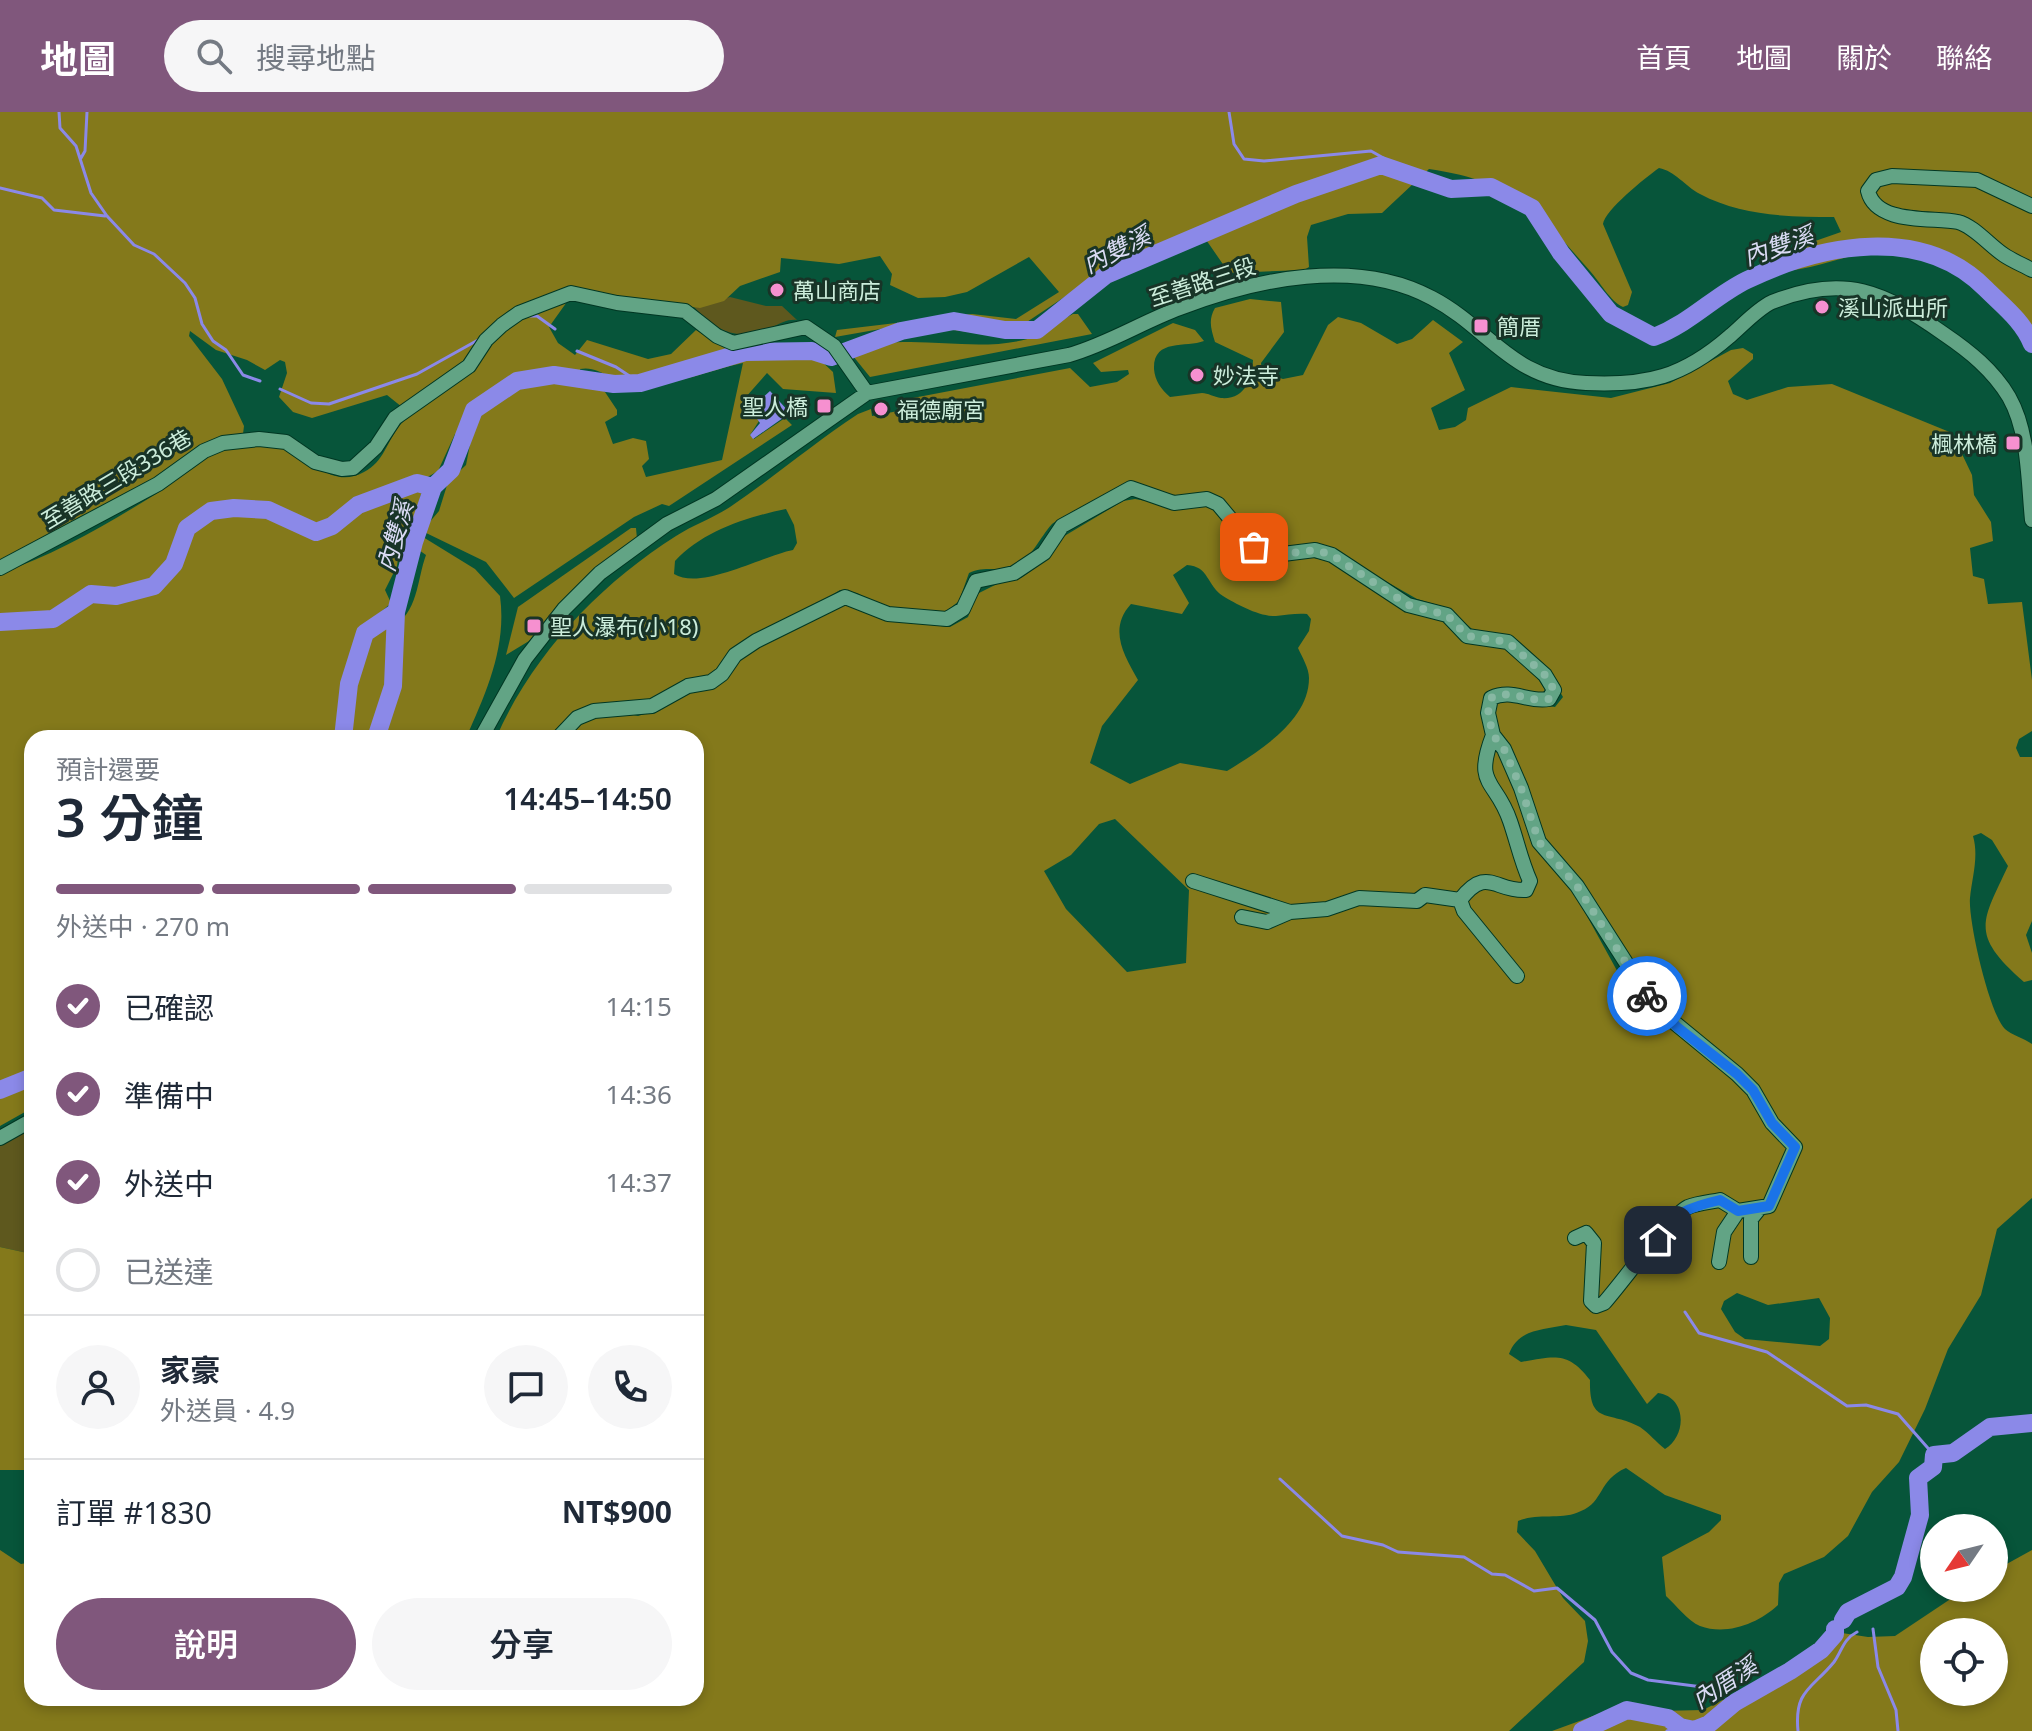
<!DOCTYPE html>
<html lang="zh-TW">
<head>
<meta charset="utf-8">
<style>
  body { margin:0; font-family:"Noto Sans","Noto Sans TC",sans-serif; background:#f6f6f7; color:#1f2937; height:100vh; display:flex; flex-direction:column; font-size:30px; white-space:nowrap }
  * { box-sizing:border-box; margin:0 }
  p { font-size:26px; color:#747a83 }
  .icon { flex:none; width:44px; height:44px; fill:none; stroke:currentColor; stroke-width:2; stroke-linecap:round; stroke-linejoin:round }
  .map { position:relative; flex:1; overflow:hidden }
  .drawer { position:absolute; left:24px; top:618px; width:680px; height:976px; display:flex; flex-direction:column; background:#fff; border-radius:24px; box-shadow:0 4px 12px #0003 }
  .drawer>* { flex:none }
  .needle { width:52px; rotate:235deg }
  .fabs { position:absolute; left:1920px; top:1402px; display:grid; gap:16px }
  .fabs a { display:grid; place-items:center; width:88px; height:88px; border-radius:50%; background:#fff; box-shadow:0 4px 12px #0003; font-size:40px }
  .pin { position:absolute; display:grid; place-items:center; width:68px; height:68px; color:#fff; margin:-34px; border-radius:16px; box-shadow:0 4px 12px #0006 }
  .courier { position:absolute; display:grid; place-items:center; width:80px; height:80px; margin:-40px; border:6px solid #1a73e8; border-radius:50%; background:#fff; color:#222; box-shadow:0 2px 10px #0007 }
  .headline em { font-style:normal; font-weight:600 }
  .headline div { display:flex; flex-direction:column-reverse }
  .headline { display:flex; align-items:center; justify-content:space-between; height:136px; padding:0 32px }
  h1 { font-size:52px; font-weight:600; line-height:60px }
  .bar { display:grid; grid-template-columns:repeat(4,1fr); gap:12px 8px; align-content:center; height:96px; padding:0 32px }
  .bar i { height:10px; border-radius:6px; background:#e0e1e3 }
  .bar .on { background:#80577c }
  .bar p { grid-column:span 4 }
  .line { display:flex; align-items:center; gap:20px; padding:0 32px; border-top:2px solid #e0e1e3 }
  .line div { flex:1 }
  .round { display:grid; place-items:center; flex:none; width:84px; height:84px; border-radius:42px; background:#f6f6f7 }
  ol { padding:0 32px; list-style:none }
  li { display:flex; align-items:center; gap:24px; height:88px }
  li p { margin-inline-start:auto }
  li .icon { padding:8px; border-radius:50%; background:#80577c; color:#fff; stroke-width:4 }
  li:last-child { color:#747a83 }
  li i { width:44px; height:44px; border:4px solid #e0e1e3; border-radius:50% }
  .button { display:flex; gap:16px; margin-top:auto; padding:16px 32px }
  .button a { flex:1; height:92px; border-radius:48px; background:#80577c; color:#fff; font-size:32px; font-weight:600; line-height:92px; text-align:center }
  .button a+a { background:#f6f6f7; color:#1f2937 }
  header { display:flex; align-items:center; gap:48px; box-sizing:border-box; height:112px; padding:0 40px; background:#80577c; color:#fff }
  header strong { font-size:38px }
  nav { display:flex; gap:44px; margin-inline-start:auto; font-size:28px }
  .search { width:560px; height:72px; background:#f6f6f7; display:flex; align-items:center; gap:20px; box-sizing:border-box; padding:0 28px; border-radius:44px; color:#747a83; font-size:30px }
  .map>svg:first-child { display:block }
  .green { fill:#5e581e }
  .forest { fill:#84791b; fill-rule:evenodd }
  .water { fill:#8b89e8 }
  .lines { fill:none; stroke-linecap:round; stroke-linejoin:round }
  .stream { stroke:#8b89e8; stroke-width:3 }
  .river { stroke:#8b89e8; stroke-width:18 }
  .minor-casing { stroke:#003723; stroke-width:16 }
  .minor { stroke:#62a485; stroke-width:14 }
  .done { stroke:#87b8a3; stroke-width:8; stroke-dasharray:0 14.4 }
  .route { stroke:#1a73e8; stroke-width:10 }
  .poi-dot { fill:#f690d0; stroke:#183427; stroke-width:3 }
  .labels { text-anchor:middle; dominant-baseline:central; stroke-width:6; stroke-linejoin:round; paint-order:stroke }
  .street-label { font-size:22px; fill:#cceddb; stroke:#183427 }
  .poi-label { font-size:22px; fill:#cceddb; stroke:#183427; text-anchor:start }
  .water-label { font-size:24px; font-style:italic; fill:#dadbf4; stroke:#183427 }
</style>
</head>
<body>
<header>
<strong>地圖</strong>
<div class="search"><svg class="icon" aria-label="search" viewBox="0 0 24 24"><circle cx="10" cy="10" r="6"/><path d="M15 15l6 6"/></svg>搜尋地點</div>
<nav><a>首頁</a><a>地圖</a><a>關於</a><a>聯絡</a></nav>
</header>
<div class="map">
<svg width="2032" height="1619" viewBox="0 0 2032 1619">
  <rect width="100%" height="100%" fill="#07553a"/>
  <path class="green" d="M730,185L766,194H782L797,208C788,207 781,211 773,215C739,230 718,221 694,195Z
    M32,1013V1142L0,1135V1031Z"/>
  <path class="forest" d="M0,0H2032V229C1985,182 1938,130 1865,141C1837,146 1809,159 1780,159L1778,149L1798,135L1841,120L1834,105C1789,105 1741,104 1700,82C1685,74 1675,59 1659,56C1645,66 1605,98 1603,112L1632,180L1628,193L1623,195C1610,189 1600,170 1590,159C1537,99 1513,69 1429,57L1382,101L1348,102L1311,113L1307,125L1309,155L1304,158L1229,161L1200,119L1188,121L1105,158L1012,220L991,223L909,212L835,225L837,218L972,202L1016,207L1059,180L1029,145L967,180L945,185L918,186L890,173L892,162L880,144L839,152L781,146L780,160L740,174L724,189L700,196L572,179L516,198L465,248L402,295L387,283L312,306L293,300L279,285L287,261L285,250L280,248L265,258L247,248L216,238L190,219L189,224L222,267L244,314L243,322L0,452Z
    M569,187L549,215L558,231L575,243L587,228L648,247L671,242L696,218L736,243L818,246L833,260L836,281L783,277L767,261L745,286L759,309L750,323L754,327L785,306L792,313L669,394L662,392L634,405L514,486L486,450L422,419L439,399L448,370L466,353L472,322H455L438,359L426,366L411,416L400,432L397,454L385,478L391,491L362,517L366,521C374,519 383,519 391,515C418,503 417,467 426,443L416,436L423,425L475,457L500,484C507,535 486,581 466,626H32V996L0,1014V461C55,443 107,412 156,382C180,367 199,344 228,337C248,332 274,331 293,340C316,352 335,376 364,360C384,350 387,329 400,313C411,301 425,291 437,280C465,255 491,224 524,206C538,198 554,193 569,187ZM743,251L722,348L646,365L642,354L649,347L646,329L633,326L613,332L605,310L617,303V298L605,280L580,263V257C600,253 614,272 633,273C672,275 706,259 743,251Z
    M1250,187L1281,190L1284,220L1261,251L1262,260L1283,267L1303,263L1328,213L1338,205L1361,211L1397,232L1412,227L1433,208L1463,230L1449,241L1465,278L1431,296L1439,318L1455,315L1466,308L1468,296L1511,275L1611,286L1670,271L1731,238L1743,236L1753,242V247L1728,269L1733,282L1747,288L1788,275L1832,272L1952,321L1972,363L1974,383L1991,410L1993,429L1970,436L1973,464L1984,467L1988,492L2022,490L2032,568V619L2019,627L2016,636L2020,645H2032V809L2026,823L2032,841V868L2024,870C1969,822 1982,810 2008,754L1992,728L1981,721L1973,724C1979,745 1972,765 1970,786C1968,808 1989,901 2005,917C2011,923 2024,926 2032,932V1086L1997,1117L1981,1183L1948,1237L1925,1297L1899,1350L1872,1380L1848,1424L1824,1445L1784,1462L1779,1471L1778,1493C1759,1511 1727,1524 1700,1514C1688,1509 1676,1493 1666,1484L1662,1445L1709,1420L1721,1408V1403L1665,1383L1626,1356C1598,1368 1604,1390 1581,1399C1561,1409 1539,1400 1518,1409L1517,1420L1535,1439L1563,1486L1585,1509L1588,1529L1584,1550L1509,1619H0V1438L21,1452L32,1450V1586H696V626H564L587,607L620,600L638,604L663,596L689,580L713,574L749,538L834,494L854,493L894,509L950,515L968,505L977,482L1005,468L1021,466L1045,449L1061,426L1123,389L1135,387L1185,396L1205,393L1219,401L1257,444L1275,449L1304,444L1333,450L1411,499L1445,507L1466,525L1500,533L1517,541L1530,554L1545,578L1540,583L1513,575L1490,578L1484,594L1491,637L1499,641L1533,725L1571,775L1648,915L1658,920L1667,916L1669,902L1619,836L1573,764L1541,724L1523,669L1495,613L1494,592L1501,587L1555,595L1563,585L1552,566L1512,527L1472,517L1448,496L1417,487L1324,434C1304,429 1283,439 1264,430C1244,420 1235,394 1214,386C1196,380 1178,388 1160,383C1151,380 1141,371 1132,371C1126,371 1058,407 1052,412C1040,425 1032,446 1016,453C1000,461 984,453 969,461L959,489L944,501L881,494L857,481L840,478L805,500L744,529L716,560L704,568L682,570L646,591L585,597L572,605L552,626H496C532,543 600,472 676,424C693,413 713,406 730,395C774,365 814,331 858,302L871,297L872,304L898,299L897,289L1070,256L1090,275L1117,270L1129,262L1128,258L1101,260L1093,251L1173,211L1195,218L1204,229C1186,236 1153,226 1154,257C1155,269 1161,277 1170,285C1181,284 1191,282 1202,281C1208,281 1214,285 1221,286C1245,288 1252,267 1253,248L1215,230C1211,217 1208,208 1215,196ZM786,397L794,413L797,431L793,438C762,444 701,479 674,462L675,449C703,419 747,405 786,397ZM1187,453C1209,454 1207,474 1223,484C1236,492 1260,505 1276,504C1287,503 1296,501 1307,502L1311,507L1309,519L1298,536C1302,545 1309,556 1309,566C1309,609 1259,639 1227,659L1180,651L1130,672L1090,651L1102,614L1138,568C1124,543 1108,517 1131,492L1182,502L1189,491L1173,463ZM1115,707L1189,778L1186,851L1127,860L1066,797L1044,759L1071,743L1099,712ZM1737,1181L1768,1193L1819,1186L1830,1206L1829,1227L1820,1234L1745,1227L1735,1220L1721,1197L1724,1189ZM1566,1213L1596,1218L1647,1292L1658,1281C1687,1285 1687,1324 1665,1337C1656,1330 1649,1321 1640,1315C1608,1298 1589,1314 1590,1268C1568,1239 1555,1244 1521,1250L1509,1242C1518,1217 1542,1218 1566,1213Z
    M1073,202H1078L1092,222L870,265L853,244L854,238C914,218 977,245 1037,224C1050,219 1060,208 1073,202Z
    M631,416H636L637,427L548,507L529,529L506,543L518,495Z
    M0,1135L32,1142V1358H0Z
    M2032,1438V1619H1552L1626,1592L1659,1599L1703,1598L1791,1553L1829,1519L1868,1525L1895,1524L1967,1476H1994V1459ZM1934,1520H1994V1580H1934Z"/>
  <path class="water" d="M770,279L790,301L753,327L750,323L760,311L750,297Z"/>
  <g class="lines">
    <path class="stream" d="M59,0L60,16L76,34L91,81L107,104L134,133L154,142L185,171L195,186L202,212L213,229L226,238L243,263L260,269
      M1229,0L1234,32L1244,47L1264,49L1371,39L1419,66
      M81,46L85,39L87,0
      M0,76L42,86L54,98L105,104
      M530,204H537L555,217
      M577,239L616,255L640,271
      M280,277L311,291L329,292L417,262L478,228
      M1685,1200L1699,1221L1767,1240L1847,1294L1866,1293L1898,1302L1934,1343
      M1280,1367L1342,1424L1383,1433L1398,1440L1464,1445L1492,1462L1505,1463L1534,1479L1557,1476L1595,1508L1612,1540L1631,1561L1648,1568L1718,1577
      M1873,1517L1878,1555L1896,1598L1898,1619
      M1667,1619L1680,1615
      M1798,1619C1794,1578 1812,1577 1834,1550C1842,1539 1843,1527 1857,1520"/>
    <path class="river" d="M0,510L53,507L91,482L116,484L154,474L174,452L187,416L211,399L234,396L268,398L316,420L332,414L358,393L417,371L433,375
      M343,626L349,572L365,521L396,500L414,430L433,375L451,358L474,298L517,269L554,263L614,272L640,271L745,240L812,239L831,245L901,219L954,209L1005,218H1037L1106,163L1296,82L1381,53L1451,77L1491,75L1532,96L1561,141L1611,202L1654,225C1692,210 1714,184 1747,168C1822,132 1922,112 1986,177C2003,194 2023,209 2032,232
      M376,626L393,574L396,500
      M0,978L32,965
      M1843,1508L1848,1500L1897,1475L1903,1465L1920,1403L1918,1366L1933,1355L1934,1343L1953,1341L1990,1315L2032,1311
      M1582,1619L1627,1598L1668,1606L1680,1615L1694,1618L1709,1612L1734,1591L1790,1559L1821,1538L1835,1522V1517"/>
    <g class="minor-casing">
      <path id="minor" d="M2032,94L1977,68L1892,64L1876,68L1868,79C1876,113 1932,105 1958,110C1974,114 1990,134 2004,143C2013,149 2023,153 2032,158
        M0,456L158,372L204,339L223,331L259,327L286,330L315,350L342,357L353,356L376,335L395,306L469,254L486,228L502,213L519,201L571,181L617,191L685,199L717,224L733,231L806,215L834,234L867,281
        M481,626L525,547L564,497L600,461L667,412L716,387L867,281L1069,243C1108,232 1142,210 1180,196C1256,167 1356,145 1432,186C1489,216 1512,268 1586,271C1647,274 1683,265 1730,224C1742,214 1757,197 1772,190C1845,161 1884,180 1944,222C1969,239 1993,258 2009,285C2029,320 2028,369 2032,408
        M558,626L577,606L594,599L652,594L688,574L711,570L722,562L735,543L756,529L845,485L888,502L947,507L963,497L976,469L1014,461L1044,441L1062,414L1131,376L1174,391L1207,387L1218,392L1254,435L1275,443L1315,438L1332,443L1408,493L1447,503L1467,524L1508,530L1545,563L1554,578L1549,587C1527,591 1513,576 1491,586L1488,601L1493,623L1504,637L1521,676L1539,730L1577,774L1653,893L1737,962L1753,978L1772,1011L1795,1035L1769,1094L1738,1099L1720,1088C1710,1090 1697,1091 1688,1095C1670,1104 1622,1171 1604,1191L1596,1194L1591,1189L1594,1131L1586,1121L1575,1126
        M1193,769L1290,800L1327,797L1359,786L1417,789L1425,783L1460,788C1487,753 1495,780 1526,778L1530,769C1521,749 1517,729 1510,709C1496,667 1473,675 1493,623
        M1460,788L1464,799L1517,864
        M1242,805L1267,810L1290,800
        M0,1026L32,1008
        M1751,1145V1107L1759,1097
        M1719,1150L1724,1120L1738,1099"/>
    </g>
    <use href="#minor" class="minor"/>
  </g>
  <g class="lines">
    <path class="done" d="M1254,435L1275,443L1315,438L1332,443L1408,493L1447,503L1467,524L1508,530L1545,563L1554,578L1549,587C1527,591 1513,576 1491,586L1488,601L1493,623L1504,637L1521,676L1539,730L1577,774L1647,884"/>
    <path class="route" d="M1647,884L1677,915L1737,962L1753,978L1772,1011L1795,1035L1769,1094L1738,1099L1720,1088C1694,1094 1669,1101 1658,1128"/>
  </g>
  <g class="poi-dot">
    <circle cx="777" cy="178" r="8"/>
    <circle cx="1822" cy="195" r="8"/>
    <rect x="1473" y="206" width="16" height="16" rx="4"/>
    <circle cx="1197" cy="263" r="8"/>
    <rect x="816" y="286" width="16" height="16" rx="4"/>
    <circle cx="881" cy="297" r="8"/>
    <rect x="2005" y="323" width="16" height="16" rx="4"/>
    <rect x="526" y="506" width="16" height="16" rx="4"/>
  </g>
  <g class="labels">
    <g class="street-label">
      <text transform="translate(1202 169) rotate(-18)">至善路三段</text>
      <text transform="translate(116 366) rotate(-31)">至善路三段336巷</text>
    </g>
    <g class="poi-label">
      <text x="793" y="178">萬山商店</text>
      <text x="1838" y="195">溪山派出所</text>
      <text x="1497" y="214">簡厝</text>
      <text x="1213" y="263">妙法寺</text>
      <text x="808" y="294" text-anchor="end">聖人橋</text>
      <text x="897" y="297">福德廟宮</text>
      <text x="1997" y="331" text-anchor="end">楓林橋</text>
      <text x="550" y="514">聖人瀑布(小18)</text>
    </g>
    <g class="water-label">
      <text transform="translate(1778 133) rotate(-19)">內雙溪</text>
      <text transform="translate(1116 137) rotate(-27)">內雙溪</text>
      <text transform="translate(394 424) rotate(-74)">內雙溪</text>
      <text transform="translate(1724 1570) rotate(-33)">內厝溪</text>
    </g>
  </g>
</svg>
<div class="fabs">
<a><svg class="needle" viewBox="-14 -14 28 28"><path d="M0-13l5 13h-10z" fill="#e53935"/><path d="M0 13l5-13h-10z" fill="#747a83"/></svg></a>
<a><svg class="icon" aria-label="locate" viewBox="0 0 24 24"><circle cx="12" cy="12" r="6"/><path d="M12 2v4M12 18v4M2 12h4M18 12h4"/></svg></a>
</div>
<div class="pin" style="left:1254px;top:435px;background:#ea580c"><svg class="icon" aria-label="bag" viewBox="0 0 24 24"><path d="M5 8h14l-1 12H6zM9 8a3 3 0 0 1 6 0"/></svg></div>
<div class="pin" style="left:1658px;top:1128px;background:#1f2937"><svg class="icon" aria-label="home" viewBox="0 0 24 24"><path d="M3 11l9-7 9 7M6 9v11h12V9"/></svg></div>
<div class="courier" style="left:1647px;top:884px"><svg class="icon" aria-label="bike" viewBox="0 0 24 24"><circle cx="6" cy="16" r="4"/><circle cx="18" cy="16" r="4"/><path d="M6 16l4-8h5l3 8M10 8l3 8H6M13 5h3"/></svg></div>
<section class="drawer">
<div class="headline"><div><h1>3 分鐘</h1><p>預計還要</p></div><em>14:45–14:50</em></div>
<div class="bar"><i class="on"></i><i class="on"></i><i class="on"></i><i></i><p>外送中 · 270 m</p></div>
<ol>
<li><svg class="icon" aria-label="check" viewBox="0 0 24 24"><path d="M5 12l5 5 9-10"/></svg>已確認<p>14:15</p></li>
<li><svg class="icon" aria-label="check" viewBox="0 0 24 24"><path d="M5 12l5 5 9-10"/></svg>準備中<p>14:36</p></li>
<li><svg class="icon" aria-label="check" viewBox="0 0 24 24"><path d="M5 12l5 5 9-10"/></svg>外送中<p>14:37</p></li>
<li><i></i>已送達</li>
</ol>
<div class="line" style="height:144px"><a class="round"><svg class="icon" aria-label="person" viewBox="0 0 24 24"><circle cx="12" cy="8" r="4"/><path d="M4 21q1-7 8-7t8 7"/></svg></a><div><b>家豪</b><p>外送員 · 4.9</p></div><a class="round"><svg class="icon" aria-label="chat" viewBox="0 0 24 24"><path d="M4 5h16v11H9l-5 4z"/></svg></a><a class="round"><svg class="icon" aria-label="phone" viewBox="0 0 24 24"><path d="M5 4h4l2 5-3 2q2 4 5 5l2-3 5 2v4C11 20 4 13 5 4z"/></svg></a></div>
<div class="line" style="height:104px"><div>訂單 #1830</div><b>NT$900</b></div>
<div class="button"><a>說明</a><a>分享</a></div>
</section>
</div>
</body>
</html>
